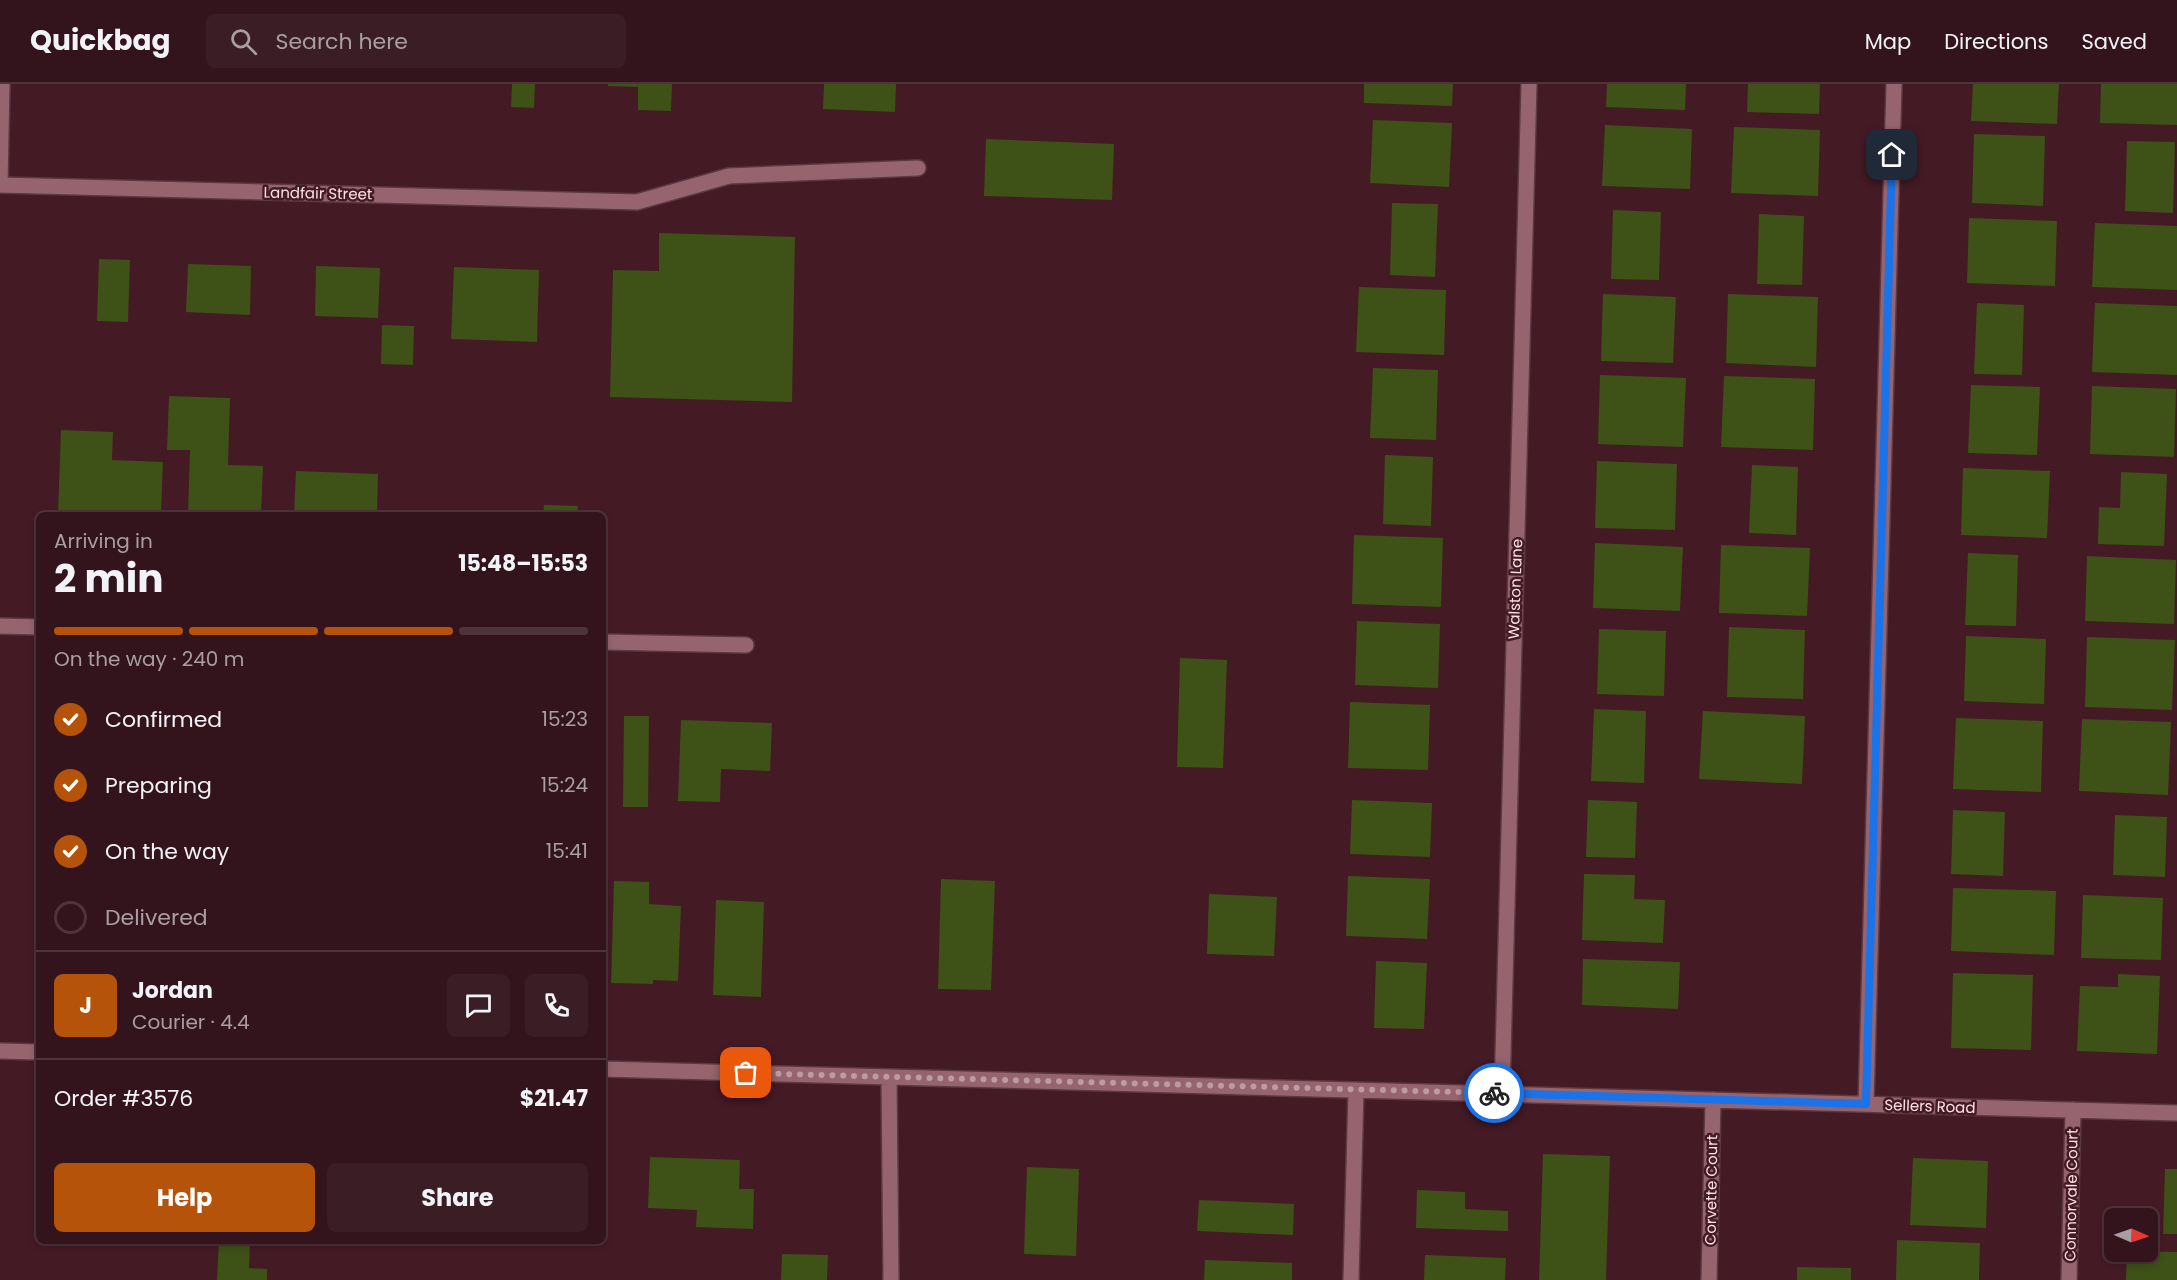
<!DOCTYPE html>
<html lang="en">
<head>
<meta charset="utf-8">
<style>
  body { margin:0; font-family:Poppins,sans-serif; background:#3b1d25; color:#f1f3f6; height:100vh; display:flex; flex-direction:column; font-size:22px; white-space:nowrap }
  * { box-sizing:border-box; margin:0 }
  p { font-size:20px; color:#a99ea3 }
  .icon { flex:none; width:33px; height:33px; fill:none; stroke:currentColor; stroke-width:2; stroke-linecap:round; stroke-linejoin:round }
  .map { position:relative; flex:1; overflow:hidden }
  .side { position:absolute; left:36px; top:428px; width:570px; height:732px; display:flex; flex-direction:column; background:#33141c; border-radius:9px; box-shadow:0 3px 9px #0003,0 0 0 2px #4e333b }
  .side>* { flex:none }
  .needle { width:39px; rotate:92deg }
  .tools { position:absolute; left:2104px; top:1124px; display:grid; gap:12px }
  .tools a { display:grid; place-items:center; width:54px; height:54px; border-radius:9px; background:#33141c; box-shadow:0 3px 9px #0003,0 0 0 2px #4e333b; font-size:30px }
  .pin { position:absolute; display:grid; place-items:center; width:51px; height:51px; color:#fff; margin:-26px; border-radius:12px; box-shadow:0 3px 9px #0006 }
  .courier { position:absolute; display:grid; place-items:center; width:60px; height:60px; margin:-30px; border:4px solid #1a73e8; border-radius:50%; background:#fff; color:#222; box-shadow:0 2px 8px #0007 }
  .headline em { font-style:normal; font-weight:700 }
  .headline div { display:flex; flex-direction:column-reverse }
  .headline { display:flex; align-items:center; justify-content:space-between; height:102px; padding:0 18px }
  h1 { font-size:39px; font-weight:700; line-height:45px }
  .bar { display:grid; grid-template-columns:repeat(4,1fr); gap:9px 6px; align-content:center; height:72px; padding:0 18px }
  .bar i { height:8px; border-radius:4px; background:#4e333b }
  .bar .current { background:#b45309 }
  .bar p { grid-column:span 4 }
  .line { display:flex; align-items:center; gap:15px; padding:0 18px; border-top:2px solid #4e333b }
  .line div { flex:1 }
  .round { display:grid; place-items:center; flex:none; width:63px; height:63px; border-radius:9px; background:#3b1d25 }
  ol { padding:0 18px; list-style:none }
  li { display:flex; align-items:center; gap:18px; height:66px }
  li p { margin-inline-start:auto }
  li .icon { padding:6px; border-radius:50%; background:#b45309; color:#fff; stroke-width:4 }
  li:last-child { color:#a99ea3 }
  li i { width:33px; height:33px; border:3px solid #4e333b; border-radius:50% }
  .cta { display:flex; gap:12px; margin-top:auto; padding:12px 18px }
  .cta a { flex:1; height:69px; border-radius:9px; background:#b45309; color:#fff; font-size:24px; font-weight:700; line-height:69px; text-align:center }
  .cta a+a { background:#3b1d25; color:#f1f3f6 }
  header { display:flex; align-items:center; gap:36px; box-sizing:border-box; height:84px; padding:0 30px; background:#33141c; border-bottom:2px solid #4e333b }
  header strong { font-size:28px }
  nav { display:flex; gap:33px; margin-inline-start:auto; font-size:21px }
  .search { width:420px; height:54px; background:#3b1d25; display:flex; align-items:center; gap:15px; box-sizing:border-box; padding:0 21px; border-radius:9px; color:#a99ea3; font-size:22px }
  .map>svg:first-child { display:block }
  .building { fill:#3e5117 }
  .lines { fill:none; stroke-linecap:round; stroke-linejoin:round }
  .minor-casing { stroke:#5b3842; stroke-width:18 }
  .minor { stroke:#96646f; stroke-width:15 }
  .done { stroke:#bd9ba2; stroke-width:6; stroke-dasharray:0 10.8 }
  .route { stroke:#1a73e8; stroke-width:8 }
  .labels { text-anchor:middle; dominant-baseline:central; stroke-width:5; stroke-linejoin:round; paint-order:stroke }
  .street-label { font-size:15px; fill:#fee1e6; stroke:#441a25 }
</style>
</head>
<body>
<header>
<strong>Quickbag</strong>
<div class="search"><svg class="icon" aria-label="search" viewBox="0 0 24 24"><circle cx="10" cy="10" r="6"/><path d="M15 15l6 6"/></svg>Search here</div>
<nav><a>Map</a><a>Directions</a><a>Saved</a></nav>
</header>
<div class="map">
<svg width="2177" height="1196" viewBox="0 0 2177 1196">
  <rect width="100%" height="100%" fill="#441a25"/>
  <path class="building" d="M512,0H535L534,24L511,23Z
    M608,0H672L671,27L638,26V3L608,2Z
    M824,0H896L895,28L823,25Z
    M1364,0H1453L1452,22L1364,19Z
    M1607,0H1686L1685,26L1606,23Z
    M1748,0H1820L1819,30L1747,28Z
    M1973,0H2059L2057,40L1971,37Z
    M2101,0H2177V41L2100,39Z
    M1373,36L1452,39L1449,103L1370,99Z
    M1605,41L1692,45L1690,105L1602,102Z
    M1734,43L1820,46L1818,112L1731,109Z
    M1974,50L2045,52L2043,122L1972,119Z
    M986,55L1114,60L1112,116L984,112Z
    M2127,57L2175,58L2173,129L2125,127Z
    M1392,119L1438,120L1435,193L1390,191Z
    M1613,126L1661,128L1659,196L1611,195Z
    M1759,130L1804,132L1802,201L1757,200Z
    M1969,134L2057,137L2055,202L1967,199Z
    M2095,139L2177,142V206L2092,203Z
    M659,149L795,153L792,318L610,313L613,186L659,187Z
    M99,175L130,176L128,238L97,237Z
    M188,180L251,182L250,231L186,228Z
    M316,182L380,184L378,234L315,232Z
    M454,183L539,186L537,258L451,255Z
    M1359,203L1446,206L1444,271L1356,268Z
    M1603,210L1676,213L1673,279L1601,277Z
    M1728,210L1818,213L1816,283L1726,279Z
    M1977,219L2024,221L2022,291L1974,290Z
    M2095,219L2177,222V291L2092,288Z
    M382,241L414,242L413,281L381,280Z
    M1373,284L1438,286L1436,356L1370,354Z
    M1600,291L1686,294L1683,363L1598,360Z
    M1724,292L1815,295L1813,366L1721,363Z
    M1971,301L2040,303L2037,371L1968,369Z
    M2092,302L2176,305L2174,373L2090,370Z
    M169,312L230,314L228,381L263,382L261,430H188L190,366H167Z
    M61,346L113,348L112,376L163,378L161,430H58Z
    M1385,371L1433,373L1431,442L1383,440Z
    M1597,377L1677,380L1675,446L1595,444Z
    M1752,381L1798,383L1796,451L1749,449Z
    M1963,384L2050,387L2047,454L1961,451Z
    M296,387L378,390L377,430H294Z
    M2121,388L2167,390L2164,462L2098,460L2099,423L2120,424Z
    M544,421L578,422L577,430H543Z
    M1354,451L1443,454L1441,523L1352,520Z
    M1595,459L1683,463L1680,527L1593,524Z
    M1721,461L1810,464L1807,532L1719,529Z
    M1968,469L2018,471L2016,542L1965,541Z
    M2087,472L2176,476L2174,540L2085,537Z
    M1357,537L1440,540L1438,604L1355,601Z
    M1729,543L1805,546L1803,615L1727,613Z
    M1599,545L1666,547L1664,612L1597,610Z
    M1966,552L2046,555L2044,620L1964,617Z
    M2087,553L2175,556L2172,626L2085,623Z
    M1180,574L1227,576L1223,684L1177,683Z
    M1350,618L1430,621L1428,686L1348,684Z
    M1594,625L1646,627L1644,699L1591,697Z
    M1703,627L1805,632L1802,700L1699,695Z
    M624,632H649L648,723H623Z
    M1956,634L2043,637L2041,708L1953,705Z
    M2082,635L2171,638L2168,711L2079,707Z
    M681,636L772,639L770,687L721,685L720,718L678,717Z
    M1352,716L1432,719L1430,773L1350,770Z
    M1588,716L1637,718L1635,774L1586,773Z
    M1953,726L2005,728L2003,792L1951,790Z
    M2115,731L2167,733L2165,793L2113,791Z
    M1584,790L1635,791L1634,815L1665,816L1663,859L1582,856Z
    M1348,792L1430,795L1427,855L1346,852Z
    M941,795L995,797L991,906L938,905Z
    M614,797L649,798V820L681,822L678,897L653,896V900L611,899Z
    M1953,804L2056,807L2054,871L1951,867Z
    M1209,810L1277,813L1274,872L1207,870Z
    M2083,811L2163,814L2161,876L2081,874Z
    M716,816L764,818L761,913L713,911Z
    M1583,875L1680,878L1678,925L1582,921Z
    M1376,877L1427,879L1424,945L1374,944Z
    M1953,889L2033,891L2031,966L1951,964Z
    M2118,890L2160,892L2157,970L2077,967L2080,902L2118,903Z
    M1543,1070L1610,1072L1606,1196H1539Z
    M650,1073L740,1076L739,1105H754L753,1145L696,1143L697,1126L648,1124Z
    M1913,1074L1988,1077L1986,1144L1910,1141Z
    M1027,1083L1079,1085L1076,1172L1024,1170Z
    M2165,1085H2177V1150H2163Z
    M1417,1106L1465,1108V1125L1508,1127V1147L1416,1144Z
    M1199,1116L1294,1120L1293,1151L1197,1147Z
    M219,1156H250L249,1184L267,1185V1196H217Z
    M1897,1156L1980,1159L1979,1196H1896Z
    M2127,1167L2177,1168V1196H2126Z
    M782,1170L828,1171L827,1196H781Z
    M1425,1171L1506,1174L1505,1196H1424Z
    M1205,1176L1292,1179V1196H1204Z
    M1797,1183L1851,1184V1196H1797Z"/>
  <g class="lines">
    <g class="minor-casing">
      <path id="minor" d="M0,100L2,0
        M0,101L637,118L729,92L918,84
        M0,542L39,543
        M603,558L746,561
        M0,967L39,968
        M603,985L2177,1029
        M889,993L891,1196
        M1502,1009L1529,0
        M1866,1020L1894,0
        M1351,1196L1356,1006
        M1709,1196L1713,1016
        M2069,1196L2073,1026"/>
    </g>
    <use href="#minor" class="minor"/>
  </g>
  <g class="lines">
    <path class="done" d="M746,989L1494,1009"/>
    <path class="route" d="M1494,1009L1866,1020L1892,71"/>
  </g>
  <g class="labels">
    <g class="street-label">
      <text transform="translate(318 109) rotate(1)">Landfair Street</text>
      <text transform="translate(1515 505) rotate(-88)">Walston Lane</text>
      <text transform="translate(1930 1022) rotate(2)">Sellers Road</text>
      <text transform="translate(1711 1106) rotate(-89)">Corvette Court</text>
      <text transform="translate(2071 1111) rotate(-89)">Connorvale Court</text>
    </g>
  </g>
</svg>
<div class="tools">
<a><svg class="needle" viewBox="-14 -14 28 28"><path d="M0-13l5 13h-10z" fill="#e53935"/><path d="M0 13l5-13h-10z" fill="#a99ea3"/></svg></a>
</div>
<div class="pin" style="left:746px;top:989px;background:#ea580c"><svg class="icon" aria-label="bag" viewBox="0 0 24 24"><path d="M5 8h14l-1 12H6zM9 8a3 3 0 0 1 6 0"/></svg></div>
<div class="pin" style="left:1892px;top:71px;background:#1f2937"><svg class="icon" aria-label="home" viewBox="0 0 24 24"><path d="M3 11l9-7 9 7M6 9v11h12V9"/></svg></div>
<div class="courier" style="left:1494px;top:1009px"><svg class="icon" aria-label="bike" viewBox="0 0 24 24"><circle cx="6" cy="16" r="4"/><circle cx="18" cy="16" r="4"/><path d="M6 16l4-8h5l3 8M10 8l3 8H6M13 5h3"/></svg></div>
<section class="side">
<div class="headline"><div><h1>2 min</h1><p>Arriving in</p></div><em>15:48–15:53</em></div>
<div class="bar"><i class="current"></i><i class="current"></i><i class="current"></i><i></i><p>On the way · 240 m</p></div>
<ol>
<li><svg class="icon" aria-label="check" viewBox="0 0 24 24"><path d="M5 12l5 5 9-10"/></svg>Confirmed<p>15:23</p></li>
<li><svg class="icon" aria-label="check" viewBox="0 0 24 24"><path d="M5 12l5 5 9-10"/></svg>Preparing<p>15:24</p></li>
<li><svg class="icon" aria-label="check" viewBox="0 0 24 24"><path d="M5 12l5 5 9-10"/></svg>On the way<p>15:41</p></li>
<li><i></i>Delivered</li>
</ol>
<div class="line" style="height:108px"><b class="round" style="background:#b45309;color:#fff">J</b><div><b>Jordan</b><p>Courier · 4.4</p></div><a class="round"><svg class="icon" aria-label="chat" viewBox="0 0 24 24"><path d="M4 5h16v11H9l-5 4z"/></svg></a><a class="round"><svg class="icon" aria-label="phone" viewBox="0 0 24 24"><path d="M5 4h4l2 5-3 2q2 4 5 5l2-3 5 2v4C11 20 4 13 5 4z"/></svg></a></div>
<div class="line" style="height:78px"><div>Order #3576</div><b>$21.47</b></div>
<div class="cta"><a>Help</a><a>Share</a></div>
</section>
</div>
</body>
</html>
